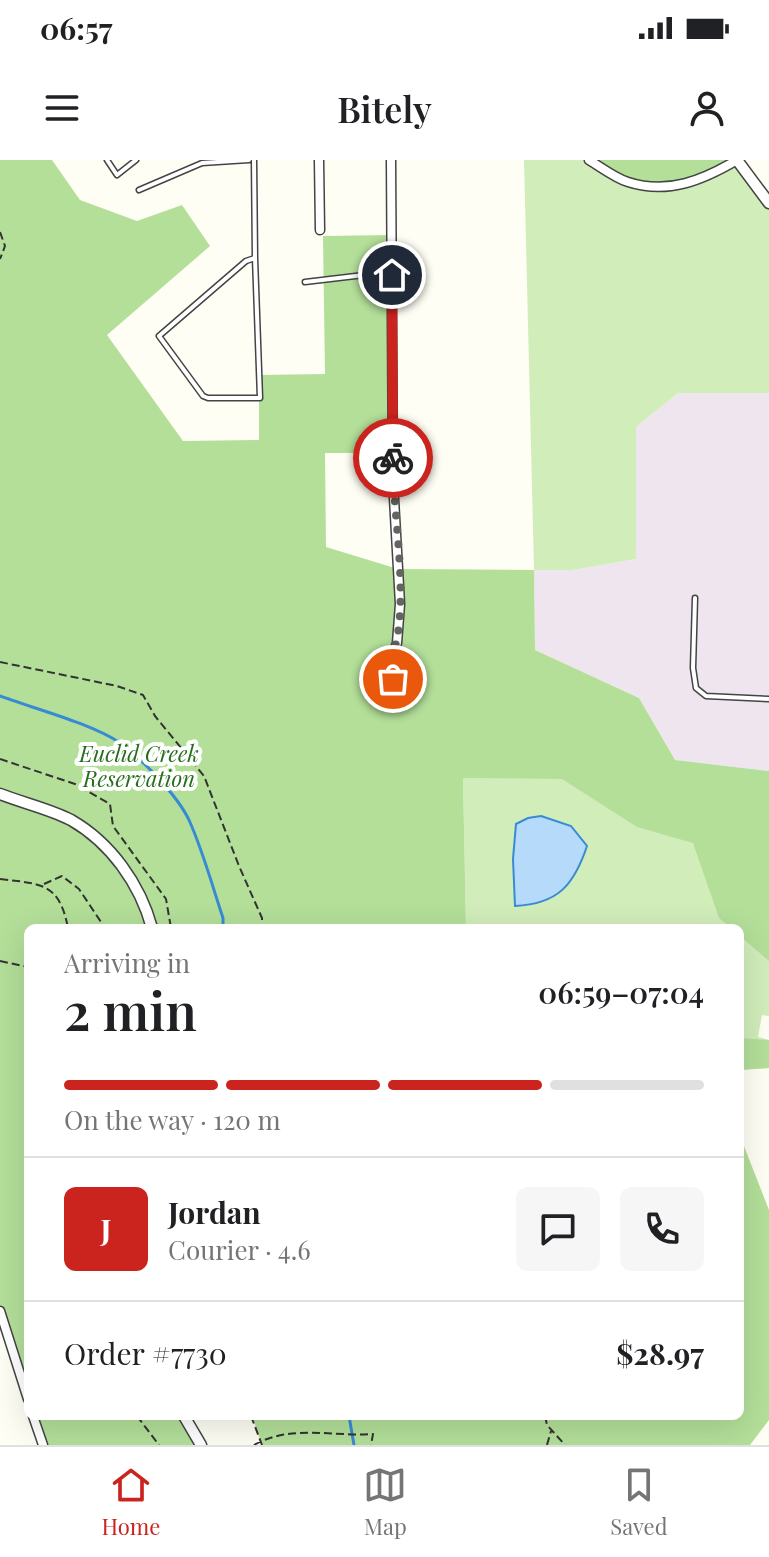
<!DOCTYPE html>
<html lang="en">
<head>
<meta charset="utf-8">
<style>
  body { margin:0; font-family:"Playfair Display",serif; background:#f6f6f6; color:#202124; height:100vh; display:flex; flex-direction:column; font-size:30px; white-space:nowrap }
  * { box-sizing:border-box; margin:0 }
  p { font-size:26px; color:#757577 }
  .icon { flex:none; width:44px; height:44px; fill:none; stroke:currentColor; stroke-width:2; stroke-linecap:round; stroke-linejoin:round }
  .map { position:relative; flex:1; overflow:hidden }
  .panel { position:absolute; left:24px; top:764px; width:720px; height:496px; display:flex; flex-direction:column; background:#fff; border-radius:12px; box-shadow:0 8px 32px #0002 }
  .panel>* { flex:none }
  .pin { position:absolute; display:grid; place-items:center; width:68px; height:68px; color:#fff; margin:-34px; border:4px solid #fff; border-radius:50%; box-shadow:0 2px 8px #0007 }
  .courier { position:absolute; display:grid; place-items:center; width:80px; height:80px; margin:-40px; border:6px solid #cb241f; border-radius:50%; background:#fff; color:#222; box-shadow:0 2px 10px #0007 }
  .headline em { font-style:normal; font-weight:600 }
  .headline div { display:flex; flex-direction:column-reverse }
  .headline { display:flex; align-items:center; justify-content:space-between; height:136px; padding:0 40px }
  h1 { font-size:52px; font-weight:600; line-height:60px }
  .bar { display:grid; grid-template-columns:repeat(4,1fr); gap:12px 8px; align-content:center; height:96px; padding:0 40px }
  .bar i { height:10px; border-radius:6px; background:#e0e0e0 }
  .bar .on { background:#cb241f }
  .bar p { grid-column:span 4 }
  .line { display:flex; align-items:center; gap:20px; padding:0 40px; border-top:2px solid #e0e0e0 }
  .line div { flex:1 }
  .round { display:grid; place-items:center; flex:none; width:84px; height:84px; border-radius:12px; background:#f6f6f6 }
  .status { display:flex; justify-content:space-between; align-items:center; height:56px; padding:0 40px; background:#fff; direction:ltr }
  .status svg { height:22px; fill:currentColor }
  header { display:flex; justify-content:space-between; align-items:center; height:104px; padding:0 40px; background:#fff; font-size:36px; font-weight:600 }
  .tab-bar { display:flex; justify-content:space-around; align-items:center; height:112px; border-top:2px solid #e0e0e0; background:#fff; font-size:22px; color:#757577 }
  .tab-bar a { display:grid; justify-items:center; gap:4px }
  .tab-bar .on { color:#cb241f }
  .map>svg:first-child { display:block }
  .industrial { fill:#efe5ef }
  .green { fill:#d1edba }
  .forest { fill:#b3df99 }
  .water { fill:#b6dbfa; stroke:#388ad5; stroke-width:2 }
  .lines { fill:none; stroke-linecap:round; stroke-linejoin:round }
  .stream { stroke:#388ad5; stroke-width:3 }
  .service-casing { stroke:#444; stroke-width:7 }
  .minor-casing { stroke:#444; stroke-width:11 }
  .tertiary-casing { stroke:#444; stroke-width:13 }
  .path { stroke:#333; stroke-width:2; stroke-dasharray:8 4; stroke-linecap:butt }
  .service { stroke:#fff; stroke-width:4 }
  .minor { stroke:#fff; stroke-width:8 }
  .tertiary { stroke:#fff; stroke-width:10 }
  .done { stroke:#646460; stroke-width:8; stroke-dasharray:0 14.4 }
  .route { stroke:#cb241f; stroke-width:10 }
  .labels { text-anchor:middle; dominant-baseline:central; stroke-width:8; stroke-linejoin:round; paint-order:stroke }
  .park-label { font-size:22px; font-style:italic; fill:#266e1b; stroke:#fff }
</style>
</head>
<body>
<div class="status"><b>06:57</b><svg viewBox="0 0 49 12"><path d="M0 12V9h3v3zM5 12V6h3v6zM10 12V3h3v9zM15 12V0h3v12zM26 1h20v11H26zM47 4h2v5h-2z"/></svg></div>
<header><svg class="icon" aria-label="menu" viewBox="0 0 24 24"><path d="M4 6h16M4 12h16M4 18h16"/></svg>Bitely<svg class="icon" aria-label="person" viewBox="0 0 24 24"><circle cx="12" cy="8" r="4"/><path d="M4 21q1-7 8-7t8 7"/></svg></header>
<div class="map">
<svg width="769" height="1285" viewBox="0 0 769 1285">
  <rect width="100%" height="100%" fill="#fffef4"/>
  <path class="industrial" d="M678,233H769V611L675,600L639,538L535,490L534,410H573L636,399V267Z"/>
  <path class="green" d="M524,0H737L769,43V233H678L636,267V399L573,410H534Z
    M463,618L635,619L769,644V856L762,855L758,877L769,880V908L740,910V768H466Z"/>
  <path class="forest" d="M0,0H52L80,40L137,61L182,45L210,86L107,175L183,281L259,280V215L325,214L323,76L392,75L393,293H325L326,387L398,409L534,410L535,490L639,538L675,600L769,611V801L740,776V768H731L719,758L693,683L637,667L562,619L463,618L466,768H28V1239L0,1151Z
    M589,0H737L677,26L627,22Z
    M740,878L769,880V908L740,910Z
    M740,976L769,1050V1260L750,1285H262L252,1256H740Z
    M33,1256H184L201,1285H43Z"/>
  <path class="water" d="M541,656L571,666L587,686C574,725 558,744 515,746L513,699L516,664L528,658Z"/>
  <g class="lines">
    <path class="stream" d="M0,536C32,548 93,564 120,583C142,599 177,635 189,660C203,691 212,725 223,758V768
      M349,1256L354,1285"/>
    <g class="service-casing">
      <path id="service" d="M107,0L117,15L136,0
        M254,0L255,98
        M139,30L202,3L249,0
        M255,98L260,238H208L203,236L159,176L246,101Z
        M305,122L364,115H389
        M695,438L693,508L696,528L706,536L769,539"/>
    </g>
    <g class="minor-casing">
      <path id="minor" d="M319,0L320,70
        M391,0L393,321L400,444L397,483L388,508L389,516L396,520
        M589,0C601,7 615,18 628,22C668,35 703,20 737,0
        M0,1151L28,1239
        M33,1256L43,1285"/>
    </g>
    <g class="tertiary-casing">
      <path id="tertiary" d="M737,0L769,43
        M0,634C23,643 50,649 71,660C111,683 140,724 152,768
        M184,1256L201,1285"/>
    </g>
    <path class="path" d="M0,72L5,86L0,99
      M0,502L117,526L143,535L155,556L204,616L239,706L262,758V768
      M0,599L75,624L110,644L113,666L166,739L171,768
      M0,719C41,724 59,722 68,768
      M44,724L62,716L79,729L105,768
      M0,801L28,807
      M137,1256L159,1285
      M222,1256H223
      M251,1256L262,1285
      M545,1256L547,1265L565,1285
      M254,1285C291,1264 332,1277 373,1274L371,1285
      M547,1285L551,1271"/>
    <use href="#service" class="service"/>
    <use href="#minor" class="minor"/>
    <use href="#tertiary" class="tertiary"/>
  </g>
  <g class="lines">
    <path class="done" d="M393,298C393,355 407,424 397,479C395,493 381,508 393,519"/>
    <path class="route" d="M392,115L393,298"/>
  </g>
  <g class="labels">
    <g class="park-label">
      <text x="139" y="593">Euclid Creek<tspan x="139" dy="25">Reservation</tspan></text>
    </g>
  </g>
</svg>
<div class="pin" style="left:393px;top:519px;background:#ea580c"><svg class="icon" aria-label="bag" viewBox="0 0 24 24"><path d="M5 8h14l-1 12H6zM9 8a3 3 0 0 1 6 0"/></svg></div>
<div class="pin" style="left:392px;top:115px;background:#1f2937"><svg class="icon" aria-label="home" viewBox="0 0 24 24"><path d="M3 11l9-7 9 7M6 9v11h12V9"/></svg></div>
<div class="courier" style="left:393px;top:298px"><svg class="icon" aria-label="bike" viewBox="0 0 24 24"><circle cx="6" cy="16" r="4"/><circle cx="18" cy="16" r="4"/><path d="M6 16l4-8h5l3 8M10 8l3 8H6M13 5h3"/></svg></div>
<section class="panel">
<div class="headline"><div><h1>2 min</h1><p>Arriving in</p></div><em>06:59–07:04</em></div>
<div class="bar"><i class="on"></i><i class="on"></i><i class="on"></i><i></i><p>On the way · 120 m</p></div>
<div class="line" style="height:144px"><b class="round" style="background:#cb241f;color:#fff">J</b><div><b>Jordan</b><p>Courier · 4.6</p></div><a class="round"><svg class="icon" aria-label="chat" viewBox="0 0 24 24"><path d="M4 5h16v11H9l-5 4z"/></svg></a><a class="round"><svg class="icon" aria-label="phone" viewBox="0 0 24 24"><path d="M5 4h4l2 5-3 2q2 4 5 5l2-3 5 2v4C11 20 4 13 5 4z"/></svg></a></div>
<div class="line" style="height:104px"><div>Order #7730</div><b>$28.97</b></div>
</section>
</div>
<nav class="tab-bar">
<a class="on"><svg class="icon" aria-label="home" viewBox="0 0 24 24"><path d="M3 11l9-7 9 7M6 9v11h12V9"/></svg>Home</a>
<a><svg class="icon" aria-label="map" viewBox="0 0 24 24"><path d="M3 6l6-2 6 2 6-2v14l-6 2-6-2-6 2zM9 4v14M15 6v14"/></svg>Map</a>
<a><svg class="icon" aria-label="saved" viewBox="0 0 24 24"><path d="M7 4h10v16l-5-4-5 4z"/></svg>Saved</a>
</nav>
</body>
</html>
